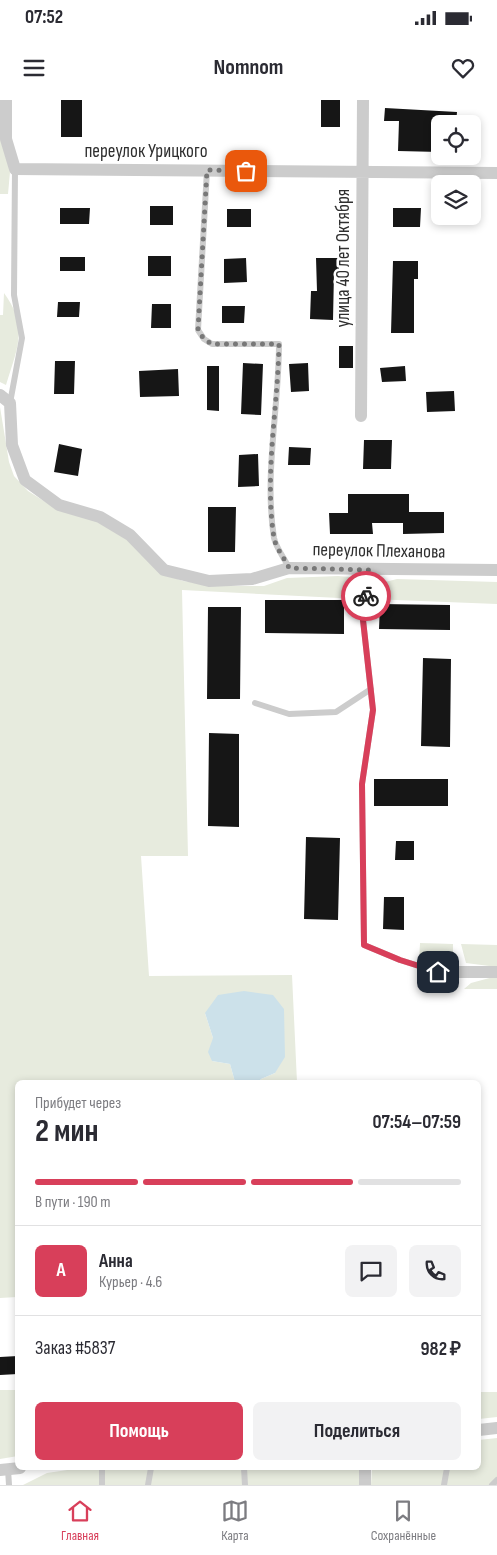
<!DOCTYPE html>
<html lang="ru">
<head>
<meta charset="utf-8">
<style>
  body { margin:0; font-family:"Sofia Sans Condensed",sans-serif; background:#f2f2f3; color:#2b2b33; height:100vh; display:flex; flex-direction:column; font-size:19px; white-space:nowrap }
  * { box-sizing:border-box; margin:0 }
  p { font-size:16px; color:#7c7c81 }
  .icon { flex:none; width:28px; height:28px; fill:none; stroke:currentColor; stroke-width:2; stroke-linecap:round; stroke-linejoin:round }
  .map { position:relative; flex:1; overflow:hidden }
  .sheet { position:absolute; left:15px; top:980px; width:466px; height:390px; display:flex; flex-direction:column; background:#fff; border-radius:8px; box-shadow:0 2px 8px #0003 }
  .sheet>* { flex:none }
  .controls { position:absolute; left:431px; top:15px; display:grid; gap:10px }
  .controls a { display:grid; place-items:center; width:50px; height:50px; border-radius:8px; background:#fff; box-shadow:0 2px 8px #0003; font-size:25px }
  .pin { position:absolute; display:grid; place-items:center; width:42px; height:42px; color:#fff; margin:-21px; border-radius:10px; box-shadow:0 2px 8px #0006 }
  .courier { position:absolute; display:grid; place-items:center; width:50px; height:50px; margin:-25px; border:4px solid #d83f5a; border-radius:50%; background:#fff; color:#222; box-shadow:0 1px 6px #0007 }
  .headline em { font-style:normal; font-weight:700 }
  .headline div { display:flex; flex-direction:column-reverse }
  .headline { display:flex; align-items:center; justify-content:space-between; height:85px; padding:0 20px }
  h1 { font-size:32px; font-weight:700; line-height:38px }
  .bar { display:grid; grid-template-columns:repeat(4,1fr); gap:8px 5px; align-content:center; height:60px; padding:0 20px }
  .bar i { height:6px; border-radius:4px; background:#e1e1e2 }
  .bar .current { background:#d83f5a }
  .bar p { grid-column:span 4 }
  .line { display:flex; align-items:center; gap:12px; padding:0 20px; border-top:1px solid #e1e1e2 }
  .line div { flex:1 }
  .round { display:grid; place-items:center; flex:none; width:52px; height:52px; border-radius:8px; background:#f2f2f3 }
  .button { display:flex; gap:10px; margin-top:auto; padding:10px 20px }
  .button a { flex:1; height:58px; border-radius:8px; background:#d83f5a; color:#fff; font-size:20px; font-weight:700; line-height:58px; text-align:center }
  .button a+a { background:#f2f2f3; color:#2b2b33 }
  .status { display:flex; justify-content:space-between; align-items:center; height:35px; padding:0 25px; background:#fff; direction:ltr }
  .status svg { height:14px; fill:currentColor }
  header { display:flex; justify-content:space-between; align-items:center; height:65px; padding:0 20px; background:#fff; font-size:22px; font-weight:700 }
  .tab-bar { display:flex; justify-content:space-around; align-items:center; height:70px; border-top:1px solid #e1e1e2; background:#fff; font-size:14px; color:#7c7c81 }
  .tab-bar a { display:grid; justify-items:center; gap:2px }
  .tab-bar .current { color:#d83f5a }
  .map>svg:first-child { display:block }
  .green { fill:#e7ebde }
  .water { fill:#cce1ea }
  .building { fill:#161616 }
  .lines { fill:none; stroke-linecap:round; stroke-linejoin:round }
  .lane { stroke:#ccc; stroke-width:6 }
  .street { stroke:#ccc; stroke-width:12 }
  .done { stroke:#787878; stroke-width:5; stroke-dasharray:0 9 }
  .route { stroke:#d83f5a; stroke-width:6 }
  .labels { text-anchor:middle; dominant-baseline:central; stroke-width:5; stroke-linejoin:round; paint-order:stroke }
  .street-label { font-size:19px; fill:#2f2f2f; stroke:#fff }
</style>
</head>
<body>
<div class="status"><b>07:52</b><svg viewBox="0 0 49 12"><path d="M0 12V9h3v3zM5 12V6h3v6zM10 12V3h3v9zM15 12V0h3v12zM26 1h20v11H26zM47 4h2v5h-2z"/></svg></div>
<header><svg class="icon" aria-label="menu" viewBox="0 0 24 24"><path d="M4 6h16M4 12h16M4 18h16"/></svg>Nomnom<svg class="icon" aria-label="heart" viewBox="0 0 24 24"><path d="M12 20l-8-8c-3-5 5-10 8-4 3-6 11-1 8 4z"/></svg></header>
<div class="map">
<svg width="497" height="1385" viewBox="0 0 497 1385">
  <rect width="100%" height="100%" fill="#fff"/>
  <path class="green" d="M0,0L10,72L8,94H0Z
    M4,193C29,227 17,248 6,285L0,282V215H3Z
    M0,307L9,362L14,376L28,391L47,403L94,418L124,436L164,474L183,481L218,486H264L287,478L338,476L362,478L359,499L182,490L188,756H141L149,876L292,875L297,982H259L261,979L275,973L205,913L213,938L212,961L230,964L235,982H18L17,1197L0,1198Z
    M397,479L497,482V504L370,499L381,483Z
    M420,843L453,844V865L419,861Z
    M461,844L497,845V867L466,863Z
    M497,876V889H464L471,883Z
    M0,1290H17L18,1356L0,1359Z
    M479,1292H497V1317L479,1319Z
    M497,1338V1385H371L372,1368H479V1340Z
    M81,1368H360L361,1385H23L47,1373Z"/>
  <path class="water" d="M244,891L273,895L284,909L285,957L275,973L261,979L259,982H235L230,964L212,961L208,952L213,938L205,913L218,895Z"/>
  <path class="building" d="M61,0H82V37H61Z
    M321,0H340V27H321Z
    M385,8L457,12L456,24H440V52L398,51L399,21H384Z
    M150,106H173V125H150Z
    M60,108H90L89,124H60Z
    M393,108H421L420,127H393Z
    M227,109H251V127H227Z
    M148,156H171V176H148Z
    M60,157H85V171H60Z
    M246,158L247,182L224,183V159Z
    M316,158H339V172H334L333,220L310,219L311,191H317Z
    M393,161H418V179H414V233H391Z
    M58,202H80L79,217H57Z
    M152,204H171V228H151Z
    M222,206H245L244,223H222Z
    M339,246H353V268H339Z
    M55,261H75L74,294H54Z
    M243,263L263,264L261,315L241,314Z
    M308,263L309,291L291,292L289,264Z
    M207,266H219V311L207,310Z
    M405,266L406,281L382,282L380,268Z
    M178,269L179,296L140,297L139,271Z
    M454,291L455,311L427,312L426,292Z
    M364,340H392L391,369H363Z
    M59,344L82,349L78,376L54,372Z
    M289,347L311,348L310,365H288Z
    M258,354L259,386L238,387L239,355Z
    M348,394H409V412H444V433L403,434V423H372L373,434H330L329,413H348Z
    M208,407H236L235,452H208Z
    M265,500H344V534L265,533Z
    M380,504L450,505V530L379,529Z
    M208,507H241L240,599H207Z
    M423,558L451,559L450,647L421,646Z
    M209,633L239,634V727L208,726Z
    M374,679H448V706H374Z
    M306,737L340,738L338,820L304,819Z
    M396,741H414V760H395Z
    M384,797H404V830L383,829Z
    M18,1256V1274L0,1275V1257Z"/>
  <g class="lines">
    <path class="lane" d="M207,70L198,230L204,239L212,244H279C279,308 264,374 274,438C276,448 285,459 289,468
      M10,303L22,238L14,195L15,69
      M372,470L362,511L373,610L362,684L364,845L400,860L438,872
      M255,603L289,614L336,612L371,589
      M102,1368V1385
      M244,1368L245,1385
      M8,1369L9,1385
      M148,1385L151,1368
      M444,1385L447,1368
      M492,1385L497,1380"/>
    <path class="street" d="M6,0V39L15,69L497,73
      M0,295L10,303L12,345L25,380L59,405L100,417L130,435L164,470L209,481L252,479L289,468L497,470
      M361,316L363,0
      M438,872H497
      M479,1330L497,1328
      M365,1368V1385
      M0,1370L20,1368"/>
  </g>
  <g class="lines">
    <path class="done" d="M246,71L207,70L198,230L204,239L212,244H279C278,308 264,374 274,438C276,448 285,459 289,468L372,470L366,496"/>
    <path class="route" d="M366,496L362,511L373,610L362,684L364,845L400,860L438,872"/>
  </g>
  <g class="labels">
    <g class="street-label">
      <text x="146" y="51">переулок Урицкого</text>
      <text transform="translate(343 158) rotate(-90)">улица 40 лет Октября</text>
      <text transform="translate(379 451) rotate(1)">переулок Плеханова</text>
    </g>
  </g>
</svg>
<div class="controls">
<a><svg class="icon" aria-label="locate" viewBox="0 0 24 24"><circle cx="12" cy="12" r="6"/><path d="M12 2v4M12 18v4M2 12h4M18 12h4"/></svg></a>
<a><svg class="icon" aria-label="layers" viewBox="0 0 24 24"><path d="M12 4l9 5-9 5-9-5zM3 14l9 5 9-5"/></svg></a>
</div>
<div class="pin" style="left:246px;top:71px;background:#ea580c"><svg class="icon" aria-label="bag" viewBox="0 0 24 24"><path d="M5 8h14l-1 12H6zM9 8a3 3 0 0 1 6 0"/></svg></div>
<div class="pin" style="left:438px;top:872px;background:#1f2937"><svg class="icon" aria-label="home" viewBox="0 0 24 24"><path d="M3 11l9-7 9 7M6 9v11h12V9"/></svg></div>
<div class="courier" style="left:366px;top:496px"><svg class="icon" aria-label="bike" viewBox="0 0 24 24"><circle cx="6" cy="16" r="4"/><circle cx="18" cy="16" r="4"/><path d="M6 16l4-8h5l3 8M10 8l3 8H6M13 5h3"/></svg></div>
<section class="sheet">
<div class="headline"><div><h1>2 мин</h1><p>Прибудет через</p></div><em>07:54–07:59</em></div>
<div class="bar"><i class="current"></i><i class="current"></i><i class="current"></i><i></i><p>В пути · 190 m</p></div>
<div class="line" style="height:90px"><b class="round" style="background:#d83f5a;color:#fff">А</b><div><b>Анна</b><p>Курьер · 4.6</p></div><a class="round"><svg class="icon" aria-label="chat" viewBox="0 0 24 24"><path d="M4 5h16v11H9l-5 4z"/></svg></a><a class="round"><svg class="icon" aria-label="phone" viewBox="0 0 24 24"><path d="M5 4h4l2 5-3 2q2 4 5 5l2-3 5 2v4C11 20 4 13 5 4z"/></svg></a></div>
<div class="line" style="height:65px"><div>Заказ #5837</div><b>982 ₽</b></div>
<div class="button"><a>Помощь</a><a>Поделиться</a></div>
</section>
</div>
<nav class="tab-bar">
<a class="current"><svg class="icon" aria-label="home" viewBox="0 0 24 24"><path d="M3 11l9-7 9 7M6 9v11h12V9"/></svg>Главная</a>
<a><svg class="icon" aria-label="map" viewBox="0 0 24 24"><path d="M3 6l6-2 6 2 6-2v14l-6 2-6-2-6 2zM9 4v14M15 6v14"/></svg>Карта</a>
<a><svg class="icon" aria-label="saved" viewBox="0 0 24 24"><path d="M7 4h10v16l-5-4-5 4z"/></svg>Сохранённые</a>
</nav>
</body>
</html>
